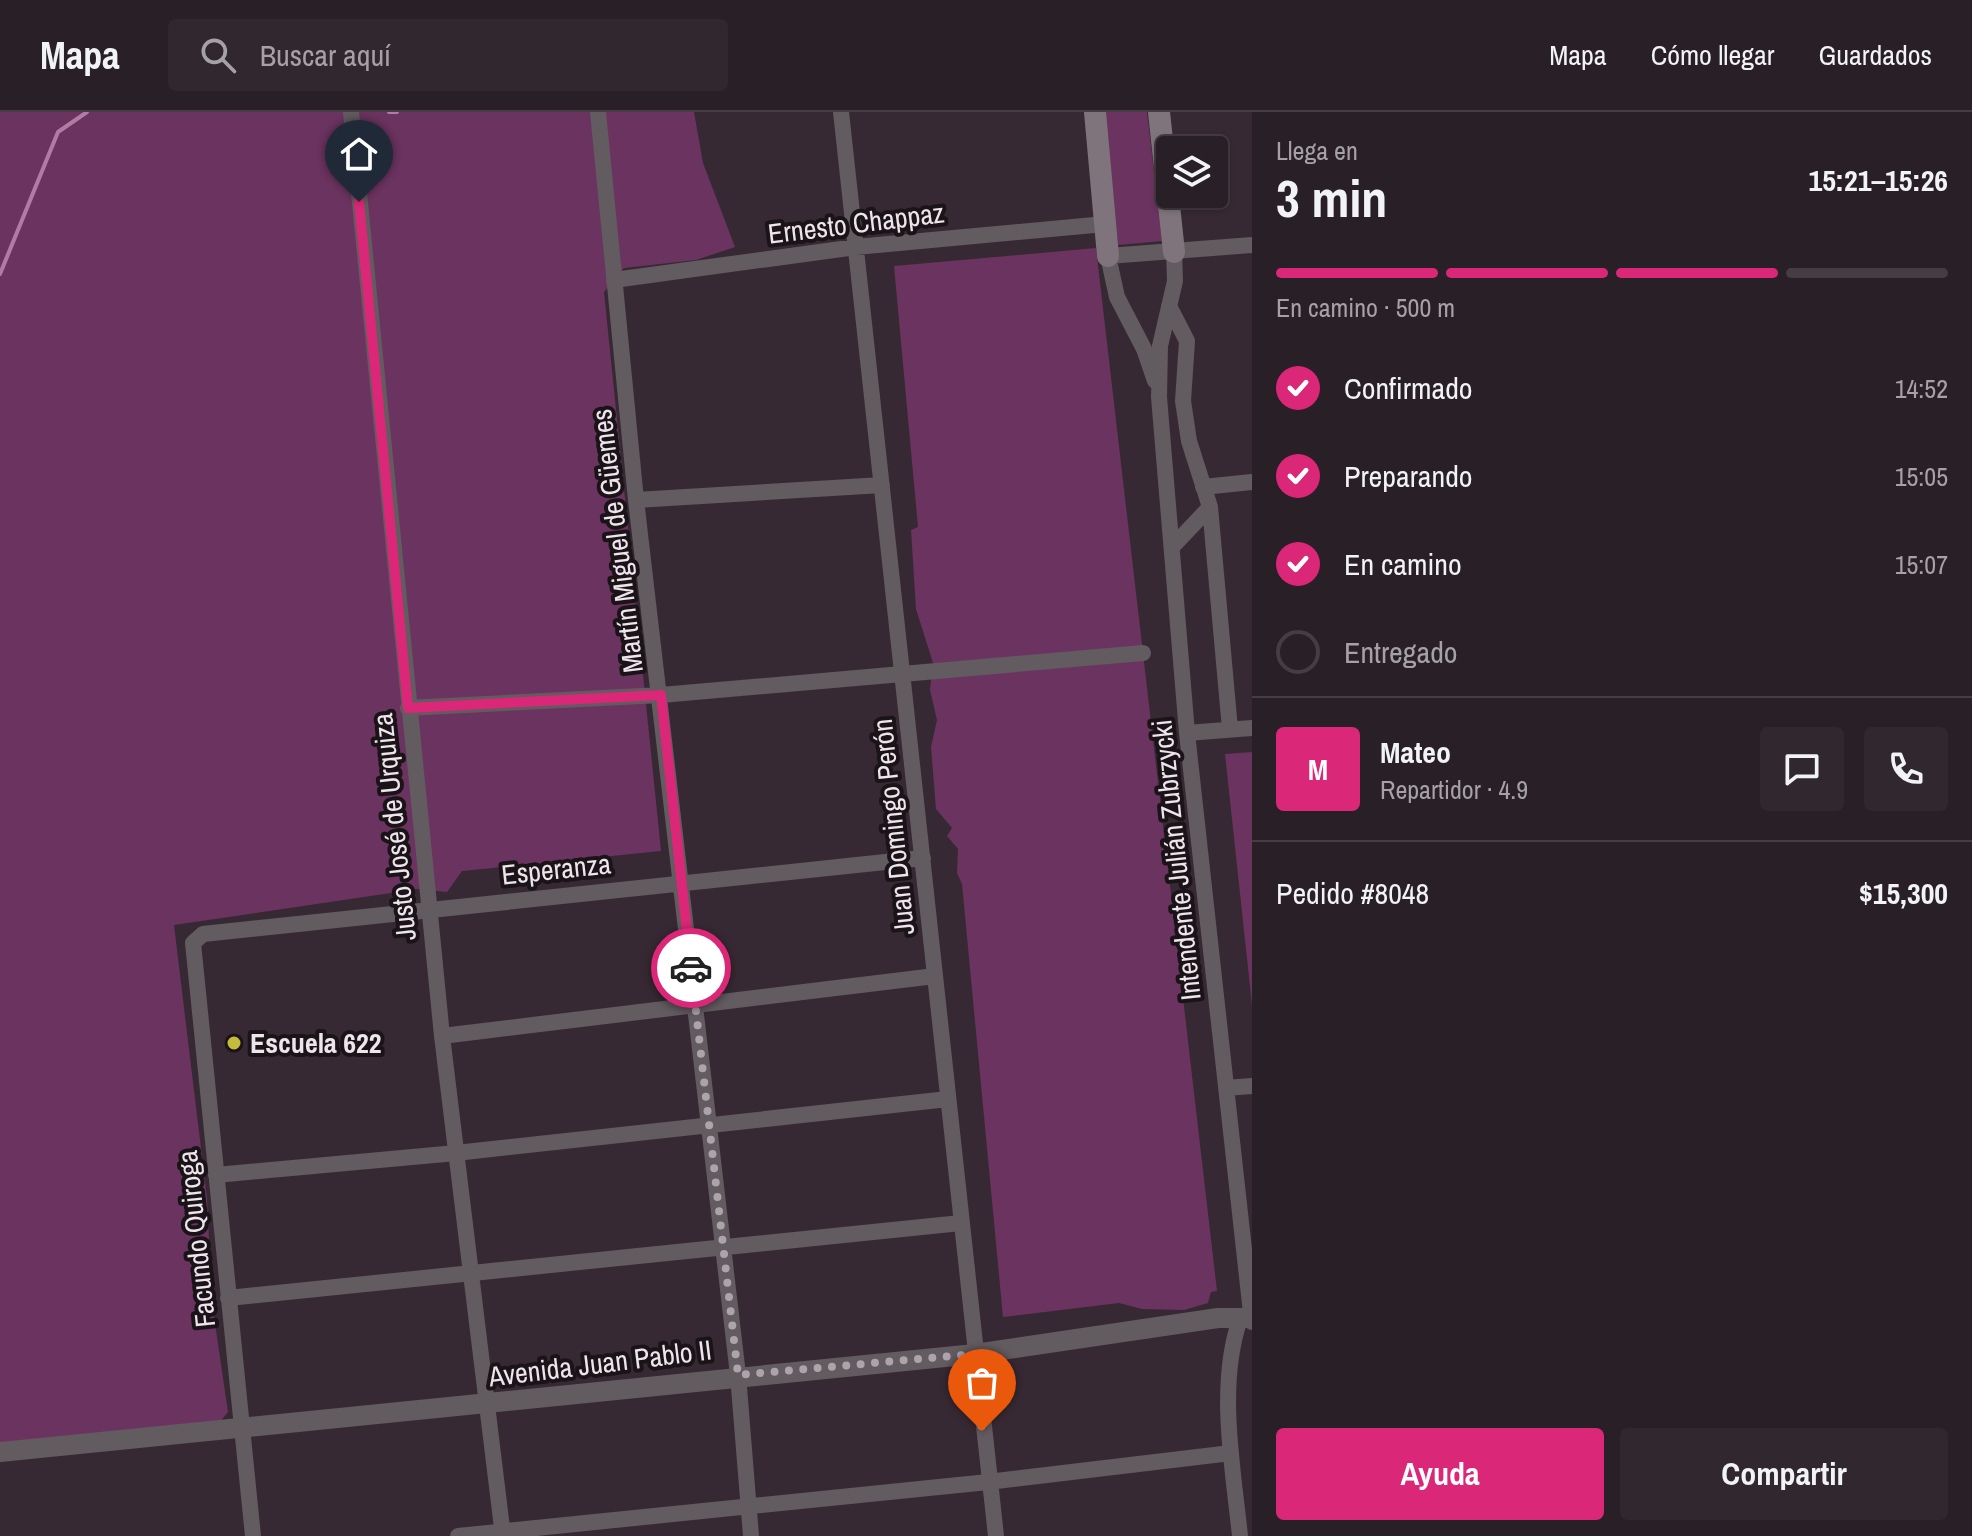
<!DOCTYPE html>
<html lang="es">
<head>
<meta charset="utf-8">
<style>
  body { margin:0; font-family:"Archivo Narrow",sans-serif; background:#31272e; color:#f1f3f6; height:100vh; display:flex; flex-direction:column; font-size:30px; white-space:nowrap }
  * { box-sizing:border-box; margin:0 }
  p { font-size:26px; color:#a5a2a7 }
  .icon { flex:none; width:44px; height:44px; fill:none; stroke:currentColor; stroke-width:2; stroke-linecap:round; stroke-linejoin:round }
  .map { position:relative; flex:1; overflow:hidden }
  .details { display:flex; flex-direction:column; background:#291f26; width:720px }
  .details>* { flex:none }
  .fabs { position:absolute; left:1156px; top:24px; display:grid; gap:16px }
  .fabs a { display:grid; place-items:center; width:72px; height:72px; border-radius:8px; background:#291f26; box-shadow:0 2px 6px #0004,0 0 0 2px #453d43; font-size:40px }
  .pin { position:absolute; display:grid; place-items:center; width:68px; height:68px; color:#fff; margin:-82px -34px; border-radius:50% 50% 50% 0; rotate:-45deg; box-shadow:0 0 8px #0007 }
  .pin .icon { rotate:45deg }
  .courier { position:absolute; display:grid; place-items:center; width:80px; height:80px; margin:-40px; border:6px solid #db2777; border-radius:50%; background:#fff; color:#222; box-shadow:0 2px 10px #0007 }
  .summary em { font-style:normal; font-weight:700 }
  .summary div { display:flex; flex-direction:column-reverse }
  .summary { display:flex; align-items:center; justify-content:space-between; height:136px; padding:0 24px }
  h1 { font-size:52px; font-weight:700; line-height:60px }
  .bar { display:grid; grid-template-columns:repeat(4,1fr); gap:12px 8px; align-content:center; height:96px; padding:0 24px }
  .bar i { height:10px; border-radius:6px; background:#453d43 }
  .bar .on { background:#db2777 }
  .bar p { grid-column:span 4 }
  .line { display:flex; align-items:center; gap:20px; padding:0 24px; border-top:2px solid #453d43 }
  .line div { flex:1 }
  .round { display:grid; place-items:center; flex:none; width:84px; height:84px; border-radius:8px; background:#31272e }
  ol { padding:0 24px; list-style:none }
  li { display:flex; align-items:center; gap:24px; height:88px }
  li p { margin-inline-start:auto }
  li .icon { padding:8px; border-radius:50%; background:#db2777; color:#fff; stroke-width:4 }
  li:last-child { color:#a5a2a7 }
  li i { width:44px; height:44px; border:4px solid #453d43; border-radius:50% }
  .primary-button { display:flex; gap:16px; margin-top:auto; padding:16px 24px }
  .primary-button a { flex:1; height:92px; border-radius:8px; background:#db2777; color:#fff; font-size:32px; font-weight:700; line-height:92px; text-align:center }
  .primary-button a+a { background:#31272e; color:#f1f3f6 }
  header { display:flex; align-items:center; gap:48px; box-sizing:border-box; height:112px; padding:0 40px; background:#291f26; border-bottom:2px solid #453d43 }
  header strong { font-size:38px }
  nav { display:flex; gap:44px; margin-inline-start:auto; font-size:28px }
  .search { width:560px; height:72px; background:#31272e; display:flex; align-items:center; gap:20px; box-sizing:border-box; padding:0 28px; border-radius:8px; color:#a5a2a7; font-size:30px }
  main { display:flex; flex:1; min-height:0 }
  .map>svg:first-child { display:block }
  .green { fill:#6b3360 }
  .lines { fill:none; stroke-linecap:round; stroke-linejoin:round }
  .stream { stroke:#b07ca6; stroke-width:4 }
  .minor { stroke:#625b60; stroke-width:16 }
  .tertiary { stroke:#625b60; stroke-width:20 }
  .secondary { stroke:#7f747c; stroke-width:22 }
  .done { stroke:#aea3ab; stroke-width:8; stroke-dasharray:0 14.4 }
  .route { stroke:#db2777; stroke-width:10 }
  .poi-dot { fill:#c5bc3d; stroke:#1a1418; stroke-width:3 }
  .labels { text-anchor:middle; dominant-baseline:central; stroke-width:8; stroke-linejoin:round; paint-order:stroke }
  .street-label { font-size:28px; fill:#eee4eb; stroke:#1a1418 }
  .poi-label { font-size:28px; font-weight:bold; fill:#eee4eb; stroke:#1a1418; text-anchor:start }
</style>
</head>
<body>
<header>
<strong>Mapa</strong>
<div class="search"><svg class="icon" aria-label="search" viewBox="0 0 24 24"><circle cx="10" cy="10" r="6"/><path d="M15 15l6 6"/></svg>Buscar aquí</div>
<nav><a>Mapa</a><a>Cómo llegar</a><a>Guardados</a></nav>
</header>
<main>
<div class="map">
<svg width="1252" height="1424" viewBox="0 0 1252 1424">
  <rect width="100%" height="100%" fill="#372933"/>
  <path class="green" d="M0,0H694L703,51L735,135L696,148L624,156L604,180L661,739L462,759L447,780L418,777L174,813L207,1086L212,1191L228,1300L219,1311L0,1332Z
    M1105,0H1147L1162,129L1118,133Z
    M1096,136L1217,1179L1211,1180L1208,1191L1184,1198L1142,1197L1119,1191L1003,1205L962,772L957,761L958,737L947,724L952,716L936,697L931,635L937,608L930,578L933,551L916,497L911,418L918,415L894,154Z
    M1252,640V893L1225,642Z"/>
  <g class="lines">
    <path class="stream" d="M389,0H397
      M0,162L58,20L87,0"/>
    <path class="minor" d="M351,0L442,924L503,1424
      M598,0L636,388L738,1263L751,1424
      M841,0L996,1424
      M1174,140L1175,169L1160,234L1159,285L1187,621L1252,1210
      M614,168L856,135L1105,112
      M1169,194L1187,229L1183,289L1189,329L1210,395L1230,617
      M1155,269L1144,237L1117,185L1108,144L1252,133
      M1203,375L1252,370
      M636,388L882,373
      M1174,433L1210,395
      M408,596L661,583L1143,541
      M1187,621L1252,616
      M442,924L935,864
      M1226,976L1252,974
      M216,1063L456,1041L948,987
      M228,1186L961,1111
      M253,1424L193,831L203,822L923,746
      M458,1424L988,1370L1231,1341
      M1240,1424C1233,1355 1217,1274 1240,1207"/>
    <path class="tertiary" d="M0,1340L975,1242L1218,1206H1252"/>
    <path class="secondary" d="M1095,0L1108,144
      M1159,0L1174,140"/>
  </g>
  <g class="lines">
    <path class="done" d="M691,856L738,1263L975,1242L982,1319"/>
    <path class="route" d="M359,90L408,596L661,583L691,856"/>
  </g>
  <circle class="poi-dot" cx="234" cy="931" r="8"/>
  <g class="labels">
    <g class="street-label">
      <text transform="translate(856 111) rotate(-7)">Ernesto Chappaz</text>
      <text transform="translate(617 429) rotate(-97)">Martín Miguel de Güemes</text>
      <text transform="translate(394 715) rotate(-96)">Justo José de Urquiza</text>
      <text transform="translate(893 715) rotate(-96)">Juan Domingo Perón</text>
      <text transform="translate(1176 748) rotate(-96)">Intendente Julián Zubrzycki</text>
      <text transform="translate(556 757) rotate(-6)">Esperanza</text>
      <text transform="translate(196 1127) rotate(-96)">Facundo Quiroga</text>
      <text transform="translate(600 1251) rotate(-7)">Avenida Juan Pablo II</text>
    </g>
    <g class="poi-label">
      <text x="250" y="931">Escuela 622</text>
    </g>
  </g>
</svg>
<div class="fabs">
<a><svg class="icon" aria-label="layers" viewBox="0 0 24 24"><path d="M12 4l9 5-9 5-9-5zM3 14l9 5 9-5"/></svg></a>
</div>
<div class="pin" style="left:982px;top:1319px;background:#ea580c"><svg class="icon" aria-label="bag" viewBox="0 0 24 24"><path d="M5 8h14l-1 12H6zM9 8a3 3 0 0 1 6 0"/></svg></div>
<div class="pin" style="left:359px;top:90px;background:#1f2937"><svg class="icon" aria-label="home" viewBox="0 0 24 24"><path d="M3 11l9-7 9 7M6 9v11h12V9"/></svg></div>
<div class="courier" style="left:691px;top:856px"><svg class="icon" aria-label="car" viewBox="0 0 24 24"><path d="M5 17H2v-5l4-1 3-4h7l3 4 3 1v5h-3M9 17h6M6 11h13"/><circle cx="7" cy="17" r="2"/><circle cx="17" cy="17" r="2"/></svg></div>
</div>
<section class="details">
<div class="summary"><div><h1>3 min</h1><p>Llega en</p></div><em>15:21–15:26</em></div>
<div class="bar"><i class="on"></i><i class="on"></i><i class="on"></i><i></i><p>En camino · 500 m</p></div>
<ol>
<li><svg class="icon" aria-label="check" viewBox="0 0 24 24"><path d="M5 12l5 5 9-10"/></svg>Confirmado<p>14:52</p></li>
<li><svg class="icon" aria-label="check" viewBox="0 0 24 24"><path d="M5 12l5 5 9-10"/></svg>Preparando<p>15:05</p></li>
<li><svg class="icon" aria-label="check" viewBox="0 0 24 24"><path d="M5 12l5 5 9-10"/></svg>En camino<p>15:07</p></li>
<li><i></i>Entregado</li>
</ol>
<div class="line" style="height:144px"><b class="round" style="background:#db2777;color:#fff">M</b><div><b>Mateo</b><p>Repartidor · 4.9</p></div><a class="round"><svg class="icon" aria-label="chat" viewBox="0 0 24 24"><path d="M4 5h16v11H9l-5 4z"/></svg></a><a class="round"><svg class="icon" aria-label="phone" viewBox="0 0 24 24"><path d="M5 4h4l2 5-3 2q2 4 5 5l2-3 5 2v4C11 20 4 13 5 4z"/></svg></a></div>
<div class="line" style="height:104px"><div>Pedido #8048</div><b>$15,300</b></div>
<div class="primary-button"><a>Ayuda</a><a>Compartir</a></div>
</section>
</main>
</body>
</html>
